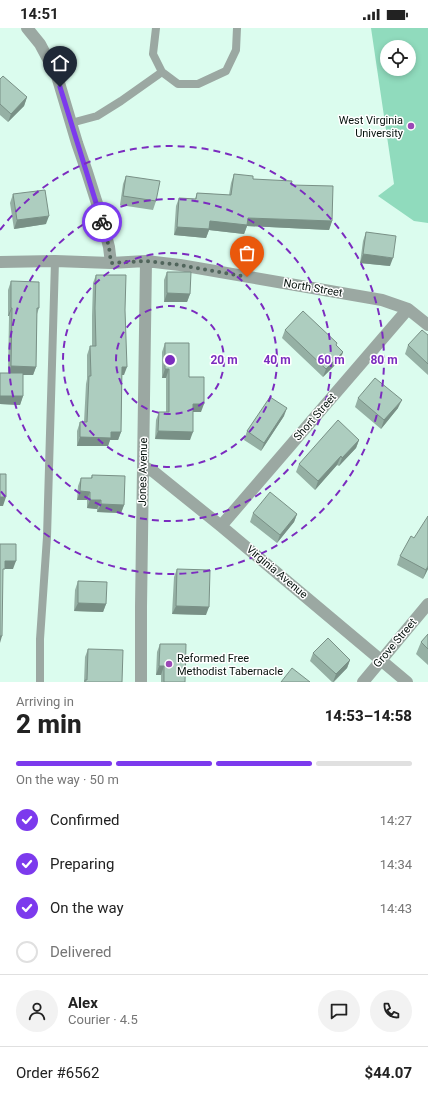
<!DOCTYPE html>
<html lang="en">
<head>
<meta charset="utf-8">
<style>
  body { margin:0; font-family:Roboto,sans-serif; background:#f2f2f2; color:#222; height:100vh; display:flex; flex-direction:column; font-size:15px; white-space:nowrap }
  * { box-sizing:border-box; margin:0 }
  p { font-size:13px; color:#767676 }
  .icon { flex:none; width:22px; height:22px; fill:none; stroke:currentColor; stroke-width:2; stroke-linecap:round; stroke-linejoin:round }
  .map { position:relative; height:654px; overflow:hidden }
  .side { display:flex; flex-direction:column; background:#fff; flex:1 }
  .side>* { flex:none }
  .fabs { position:absolute; left:380px; top:12px; display:grid; gap:8px }
  .fabs a { display:grid; place-items:center; width:36px; height:36px; border-radius:50%; background:#fff; box-shadow:0 2px 6px #0003; font-size:20px }
  .pin { position:absolute; display:grid; place-items:center; width:34px; height:34px; color:#fff; margin:-41px -17px; border-radius:50% 50% 50% 0; rotate:-45deg; box-shadow:0 0 4px #0007 }
  .pin .icon { rotate:45deg }
  .courier { position:absolute; display:grid; place-items:center; width:40px; height:40px; margin:-20px; border:3px solid #7c3aed; border-radius:50%; background:#fff; color:#222; box-shadow:0 1px 5px #0007 }
  .head em { font-style:normal; font-weight:800 }
  .head div { display:flex; flex-direction:column-reverse }
  .head { display:flex; align-items:center; justify-content:space-between; height:68px; padding:0 16px }
  h1 { font-size:26px; font-weight:800; line-height:30px }
  .bar { display:grid; grid-template-columns:repeat(4,1fr); gap:6px 4px; align-content:center; height:48px; padding:0 16px }
  .bar i { height:5px; border-radius:3px; background:#e0e0e0 }
  .bar .selected { background:#7c3aed }
  .bar p { grid-column:span 4 }
  .line { display:flex; align-items:center; gap:10px; padding:0 16px; border-top:1px solid #e0e0e0 }
  .line div { flex:1 }
  .round { display:grid; place-items:center; flex:none; width:42px; height:42px; border-radius:21px; background:#f2f2f2 }
  ol { padding:0 16px; list-style:none }
  li { display:flex; align-items:center; gap:12px; height:44px }
  li p { margin-inline-start:auto }
  li .icon { padding:4px; border-radius:50%; background:#7c3aed; color:#fff; stroke-width:4 }
  li:last-child { color:#767676 }
  li i { width:22px; height:22px; border:2px solid #e0e0e0; border-radius:50% }
  .status { display:flex; justify-content:space-between; align-items:center; height:28px; padding:0 20px; background:#fff; direction:ltr }
  .status svg { height:11px; fill:currentColor }
  .map>svg:first-child { display:block }
  .green { fill:#90dbbd; fill-rule:evenodd }
  .lines { fill:none; stroke-linecap:round; stroke-linejoin:round }
  .lane { stroke:#9ba8a2; stroke-width:8 }
  .street { stroke:#9ba8a2; stroke-width:12 }
  .wall { fill:#95b0a4 }
  .shaded-wall { fill:#799086 }
  .building { fill:#adcdbf; stroke:#799086 }
  .done { stroke:#51655c; stroke-width:4; stroke-dasharray:0 7.2 }
  .route { stroke:#7c3aed; stroke-width:5 }
  .ring { fill:none; stroke:#7b2cbf; stroke-width:2; stroke-dasharray:7 5 }
  .poi-dot { fill:#9b48b6; stroke:#fff; stroke-width:1.5 }
  .labels { text-anchor:middle; dominant-baseline:central; stroke-width:3; stroke-linejoin:round; paint-order:stroke }
  .poi-label { font-size:11px; fill:#07130e; stroke:#fff; text-anchor:end }
  .street-label { font-size:11px; fill:#07130e; stroke:#fff }
  .centre { fill:#7b2cbf; stroke:#fff; stroke-width:2 }
  .ring-label { font-size:12px; text-anchor:middle; font-weight:bold; fill:#7b2cbf; stroke:#fff; stroke-width:3; stroke-linejoin:round; paint-order:stroke }
</style>
</head>
<body>
<div class="status"><b>14:51</b><svg viewBox="0 0 49 12"><path d="M0 12V9h3v3zM5 12V6h3v6zM10 12V3h3v9zM15 12V0h3v12zM26 1h20v11H26zM47 4h2v5h-2z"/></svg></div>
<div class="map">
<svg width="428" height="654" viewBox="0 0 428 654">
  <rect width="100%" height="100%" fill="#dbfcee"/>
  <path class="green" d="M371,0H428V195L414,193L378,168L394,156ZM387,19H409V41H387Z"/>
  <g class="lines">
    <path class="lane" d="M156,0L153,26L162,44L178,56H198L226,43L236,22L237,0
      M71,95L97,88L121,73L162,44
      M40,654V611L47,509L55,233"/>
    <path class="street" d="M27,0L40,16L57,48L77,115L87,144L101,188L109,219L111,235
      M0,234L55,233L111,235L146,233L180,237L232,246L382,272L408,281L428,297
      M143,438L154,444L221,498L407,654
      M221,498L408,281
      M141,654V579L146,233
      M363,654L428,576"/>
  </g>
  <path class="wall" d="M0,51L27,69L24,78L8,94L0,87Z
    M234,146L253,151L291,157L332,193L329,202L247,198L244,206L209,202L206,210L174,207L176,178L179,170L195,171L197,165L229,167L231,155Z
    M126,148L156,173L153,182L120,177L123,156Z
    M13,166L46,196L14,201L10,175Z
    M366,204L390,238L360,235L363,213Z
    M167,244L190,266L187,274H164V252Z
    M96,247L124,347H122L121,404L118,412H110L108,418H77V403L80,394H84L86,356L87,351V327L90,318H92V288L93,255Z
    M11,253L39,280L37,286L36,339L33,347H23V368L20,377L0,376V345H8L9,288H8V262Z
    M285,302L336,317L343,324L340,332L323,349L282,310Z
    M428,307V347L405,326L408,317Z
    M165,315L189,349L201,384H193L190,412L155,411L156,392L159,384H166V350H162V324Z
    M358,370L398,380L381,401L355,379Z
    M284,388L261,423L244,412L247,403Z
    M359,412L356,420L339,438L337,437L315,462L296,444L299,436Z
    M92,447L124,477L121,485L97,484V481L87,480V472H77L78,458L81,450H91Z
    M253,485L297,486L294,494L277,515L250,494Z
    M400,528L428,541L423,551L397,537Z
    M177,541L206,587L172,586L174,549Z
    M78,553L106,576L103,584L74,583L75,562Z
    M428,606V637L416,626L421,614Z
    M160,616L185,654H161V647H156L157,624Z
    M88,621L122,654H84L85,629Z
    M313,625L350,632L347,640L334,654H332L310,633Z"/>
  <path class="shaded-wall" d="M27,69L24,78L8,94L11,86Z
    M49,188L46,196L14,201L17,192Z
    M248,190L332,193L329,202L247,198L244,206L209,202L206,210L174,207L177,199L210,193Z
    M363,226L393,230L390,238L360,235Z
    M167,265L190,266L187,274H164Z
    M11,280H12L9,288H8Z
    M343,324L340,332L323,349L326,341Z
    M11,338L36,339L33,347H8Z
    M122,339H127L124,347H119Z
    M165,341H169L166,350H162Z
    M0,368H23L20,377L0,376Z
    M402,372L398,380L381,401L384,392Z
    M193,376H204L201,384H190Z
    M287,380L284,388L261,423L264,415Z
    M158,403L193,404L190,412L155,411Z
    M111,404H121L118,412H110L108,418H77L80,409Z
    M359,412L356,420L339,438L342,430Z
    M341,428L337,437L315,462L318,453Z
    M80,463L90,464L87,472H77Z
    M0,469H6L3,478H0Z
    M90,472H101L97,481L87,480Z
    M101,476L124,477L121,485L97,484Z
    M297,486L294,494L277,515L280,507Z
    M5,533H16L13,541H2Z
    M428,538V541L423,551L426,542Z
    M78,575L106,576L103,584L74,583Z
    M176,578L209,579L206,587L172,586Z
    M0,608H2L0,615Z
    M350,632L347,640L333,654L336,646Z
    M159,638H164L161,647H156Z"/>
  <path class="building" d="M3,48L27,69L11,86L0,76V51Z
    M234,146L253,148V151L292,153L291,157L333,158L332,193L248,190L247,197L210,193L209,201L177,199L179,170L196,171L197,165L231,167Z
    M126,148L160,153L156,173L123,168Z
    M45,162L49,188L17,192L13,166Z
    M366,204L396,208L393,230L363,226Z
    M167,244H191L190,266L167,265Z
    M96,247H126L125,282L127,339H122L121,404H111V410L80,409V394H87L89,348H91L90,318H96L95,280Z
    M11,253L39,254V280H37L36,339L11,338L12,280H11Z
    M303,283L337,315L336,317L343,324L326,341L285,302Z
    M422,302L428,307V336L408,317Z
    M165,315H189V349H204V376H193V404L158,403L159,384H169V341H165Z
    M0,345H23V368H0Z
    M375,350L402,372L384,392L358,370Z
    M270,369L287,380L264,415L247,403Z
    M338,392L359,412L342,430L341,428L318,453L299,436Z
    M0,446H6V469H0Z
    M92,447L125,448L124,477L101,476V472H90V464L80,463L81,450H92Z
    M270,464L297,486L280,507L253,485Z
    M428,488V538L426,542L400,528L411,508L414,510Z
    M0,516H16V533H5V541H3L2,608H0Z
    M177,541L210,542L209,579L176,578Z
    M78,553L107,554L106,576L78,575Z
    M428,606V621L421,614Z
    M328,610L350,632L336,646L313,625Z
    M160,616H186L185,654H164V638H159Z
    M88,621L123,622L122,654H85V652H87Z
    M292,640L310,654H281Z"/>
  <g class="lines">
    <path class="done" d="M102,194L109,219L111,235L146,233L180,237L247,249"/>
    <path class="route" d="M60,59L102,194"/>
  </g>
  <g class="ring">
    <circle cx="170" cy="332" r="54"/>
    <circle cx="170" cy="332" r="107"/>
    <circle cx="170" cy="332" r="161"/>
    <path d="M0 202A214 214 0 1 1 0 462"/>
  </g>
  <g class="poi-dot">
    <circle cx="411" cy="98" r="4"/>
    <circle cx="169" cy="636" r="4"/>
  </g>
  <g class="labels">
    <g class="poi-label">
      <text x="403" y="92">West Virginia<tspan x="403" dy="13">University</tspan></text>
      <text x="177" y="630" text-anchor="start">Reformed Free<tspan x="177" dy="13">Methodist Tabernacle</tspan></text>
    </g>
    <g class="street-label">
      <text transform="translate(313 260) rotate(10)">North Street</text>
      <text transform="translate(315 389) rotate(-49)">Short Street</text>
      <text transform="translate(143 444) rotate(-89)">Jones Avenue</text>
      <text transform="translate(277 544) rotate(40)">Virginia Avenue</text>
      <text transform="translate(395 615) rotate(-50)">Grove Street</text>
    </g>
  </g>
  <circle cx="170" cy="332" r="6" class="centre"/>
  <g class="ring-label">
    <text x="224" y="336">20 m</text>
    <text x="277" y="336">40 m</text>
    <text x="331" y="336">60 m</text>
    <text x="384" y="336">80 m</text>
  </g>
</svg>
<div class="fabs">
<a><svg class="icon" aria-label="locate" viewBox="0 0 24 24"><circle cx="12" cy="12" r="6"/><path d="M12 2v4M12 18v4M2 12h4M18 12h4"/></svg></a>
</div>
<div class="pin" style="left:247px;top:249px;background:#ea580c"><svg class="icon" aria-label="bag" viewBox="0 0 24 24"><path d="M5 8h14l-1 12H6zM9 8a3 3 0 0 1 6 0"/></svg></div>
<div class="pin" style="left:60px;top:59px;background:#1f2937"><svg class="icon" aria-label="home" viewBox="0 0 24 24"><path d="M3 11l9-7 9 7M6 9v11h12V9"/></svg></div>
<div class="courier" style="left:102px;top:194px"><svg class="icon" aria-label="bike" viewBox="0 0 24 24"><circle cx="6" cy="16" r="4"/><circle cx="18" cy="16" r="4"/><path d="M6 16l4-8h5l3 8M10 8l3 8H6M13 5h3"/></svg></div>
</div>
<section class="side">
<div class="head"><div><h1>2 min</h1><p>Arriving in</p></div><em>14:53–14:58</em></div>
<div class="bar"><i class="selected"></i><i class="selected"></i><i class="selected"></i><i></i><p>On the way · 50 m</p></div>
<ol>
<li><svg class="icon" aria-label="check" viewBox="0 0 24 24"><path d="M5 12l5 5 9-10"/></svg>Confirmed<p>14:27</p></li>
<li><svg class="icon" aria-label="check" viewBox="0 0 24 24"><path d="M5 12l5 5 9-10"/></svg>Preparing<p>14:34</p></li>
<li><svg class="icon" aria-label="check" viewBox="0 0 24 24"><path d="M5 12l5 5 9-10"/></svg>On the way<p>14:43</p></li>
<li><i></i>Delivered</li>
</ol>
<div class="line" style="height:72px"><a class="round"><svg class="icon" aria-label="person" viewBox="0 0 24 24"><circle cx="12" cy="8" r="4"/><path d="M4 21q1-7 8-7t8 7"/></svg></a><div><b>Alex</b><p>Courier · 4.5</p></div><a class="round"><svg class="icon" aria-label="chat" viewBox="0 0 24 24"><path d="M4 5h16v11H9l-5 4z"/></svg></a><a class="round"><svg class="icon" aria-label="phone" viewBox="0 0 24 24"><path d="M5 4h4l2 5-3 2q2 4 5 5l2-3 5 2v4C11 20 4 13 5 4z"/></svg></a></div>
<div class="line" style="height:52px"><div>Order #6562</div><b>$44.07</b></div>
</section>
</body>
</html>
